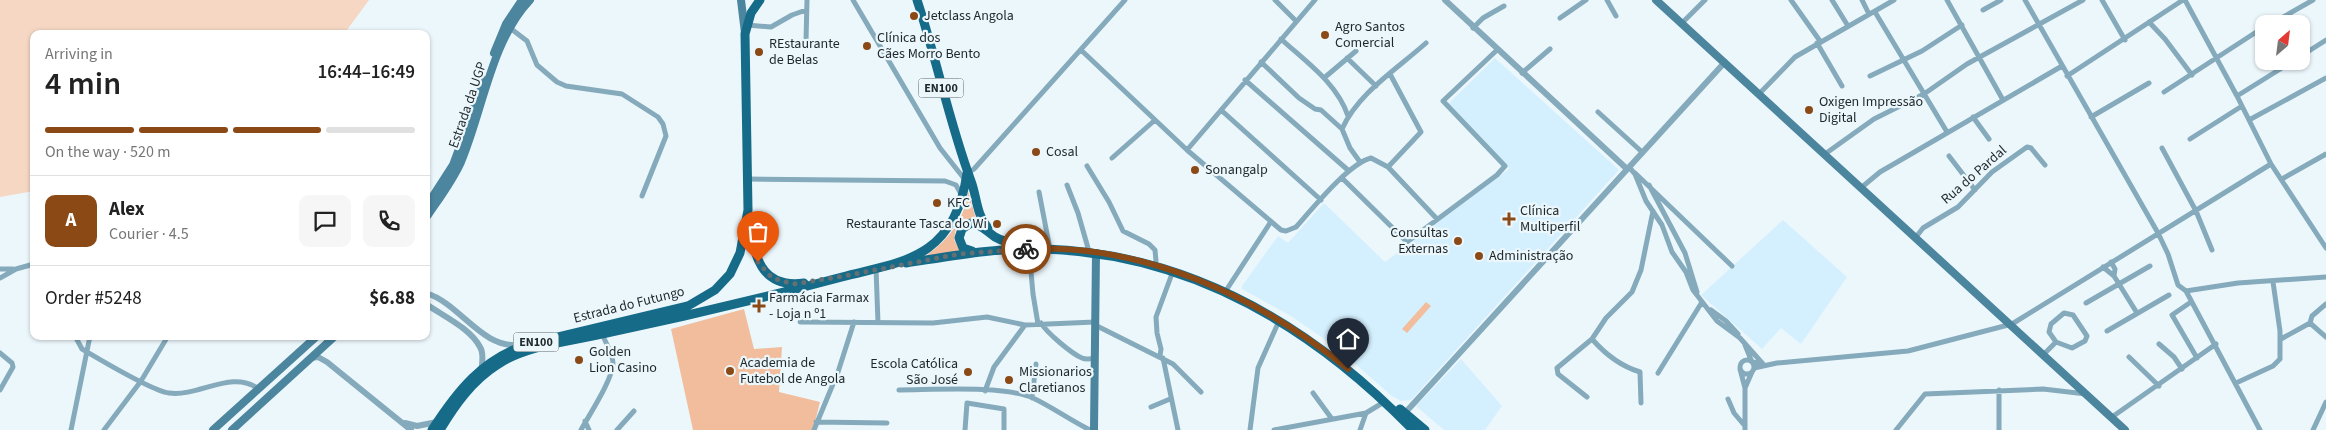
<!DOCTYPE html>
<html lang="en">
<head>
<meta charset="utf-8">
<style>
  body { margin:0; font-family:"Source Sans 3",sans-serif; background:#f6f6f6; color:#222; height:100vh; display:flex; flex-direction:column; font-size:19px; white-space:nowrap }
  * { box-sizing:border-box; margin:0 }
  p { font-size:16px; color:#767676 }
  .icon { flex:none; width:28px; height:28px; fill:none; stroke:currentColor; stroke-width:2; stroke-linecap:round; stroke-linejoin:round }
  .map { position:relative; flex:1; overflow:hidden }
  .side { position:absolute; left:30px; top:30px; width:400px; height:310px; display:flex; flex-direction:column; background:#fff; border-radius:10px; box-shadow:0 1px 4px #0004 }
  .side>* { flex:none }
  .needle { width:32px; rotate:28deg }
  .fabs { position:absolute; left:2255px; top:15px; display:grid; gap:10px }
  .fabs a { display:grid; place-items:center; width:55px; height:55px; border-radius:10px; background:#fff; box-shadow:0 1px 4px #0004; font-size:25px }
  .pin { position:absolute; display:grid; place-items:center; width:42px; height:42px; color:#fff; margin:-51px -21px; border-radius:50% 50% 50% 0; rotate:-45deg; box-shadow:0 0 5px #0007 }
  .pin .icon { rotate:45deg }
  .courier { position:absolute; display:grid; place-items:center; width:50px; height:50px; margin:-25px; border:4px solid #8b4916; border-radius:50%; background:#fff; color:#222; box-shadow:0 1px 6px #0007 }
  .summary em { font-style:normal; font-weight:600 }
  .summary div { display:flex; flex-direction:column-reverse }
  .summary { display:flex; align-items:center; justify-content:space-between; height:85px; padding:0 15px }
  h1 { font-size:32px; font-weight:600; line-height:38px }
  .bar { display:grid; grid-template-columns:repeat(4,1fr); gap:8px 5px; align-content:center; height:60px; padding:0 15px }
  .bar i { height:6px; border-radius:4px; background:#e0e0e0 }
  .bar .current { background:#8b4916 }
  .bar p { grid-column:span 4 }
  .line { display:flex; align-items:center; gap:12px; padding:0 15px; border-top:1px solid #e0e0e0 }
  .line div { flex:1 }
  .round { display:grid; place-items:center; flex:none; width:52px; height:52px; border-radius:10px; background:#f6f6f6 }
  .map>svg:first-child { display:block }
  .built { fill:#d4f0fe }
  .green { fill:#f1bd9d }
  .water { fill:#f5d7c4 }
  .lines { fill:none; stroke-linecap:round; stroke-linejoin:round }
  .minor { stroke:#85aabb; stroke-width:5 }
  .tertiary { stroke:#85aabb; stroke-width:6 }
  .secondary { stroke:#4c859e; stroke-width:8 }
  .primary { stroke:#166b89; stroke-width:9 }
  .done { stroke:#657075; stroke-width:5; stroke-dasharray:0 9 }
  .route { stroke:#8b4916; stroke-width:6 }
  .poi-dot { fill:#8b4916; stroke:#ecf7fc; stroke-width:2 }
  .labels { text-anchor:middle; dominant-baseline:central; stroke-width:4.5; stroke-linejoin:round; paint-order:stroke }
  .shield { fill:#ecf7fc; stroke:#5b656a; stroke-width:1 }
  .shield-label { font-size:12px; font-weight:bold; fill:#1d272c }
  .poi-label { font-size:14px; fill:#1d272c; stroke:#ecf7fc; text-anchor:start }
  .street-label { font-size:14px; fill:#1d272c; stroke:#ecf7fc }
</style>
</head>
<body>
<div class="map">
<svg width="2326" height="430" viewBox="0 0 2326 430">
  <rect width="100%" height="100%" fill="#ecf7fc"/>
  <path class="built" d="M1495,58L1619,170L1411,400L1401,401L1392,396L1336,347L1291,316L1242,289V286L1278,236L1288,243L1324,203L1385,262L1509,169L1447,105Z
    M1783,220L1847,277L1801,344L1781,328L1762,349L1701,295Z
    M1461,359L1502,406L1485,430H1444L1416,406Z"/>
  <path class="green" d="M968,191L976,219L965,220L956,228L954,240L961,252L921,259C945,244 965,221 968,191Z
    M1426,302L1431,306L1407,333L1402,329Z
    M744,309L754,349L782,347L779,392L820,402L813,430H693L671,329Z"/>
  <path class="water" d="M0,0H369L344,34H34V191L0,197Z"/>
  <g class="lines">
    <path class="minor" d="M853,0L940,148L966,181
      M1275,0L1296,21
      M1607,0L1616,16
      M1791,0L1820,41
      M1832,0L1848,26
      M1862,0L1869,14
      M1947,0L2003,100
      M2025,0L2158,233L2168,254L2178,285L2186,291L2260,430
      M2102,0L2125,40
      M2185,0L2237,96L2271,164L2326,248
      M1983,10L2001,0
      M1875,12L1947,132
      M1560,18L1586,0
      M2149,22L2165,39L2192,75
      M1682,23L1705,0
      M2271,24L2313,0
      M747,25L771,27L792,15L806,10
      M510,28L527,41L537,65L557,82L566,86L622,94L658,117L663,124L666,136L642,196
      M1473,28L1483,18L1504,6
      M1281,39C1306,62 1337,83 1348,116
      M806,41L807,0
      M1817,43L1842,86
      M1081,50L1187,150L1281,230L1286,231L1296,227C1313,208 1348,164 1371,158L1388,167L1437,219
      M2301,56L2326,40
      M1347,58L1376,86
      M1261,62L1299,98L1315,109L1321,110L1342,129
      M1522,73L1550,49
      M1870,76L1922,51L1962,25
      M2067,76L2183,0
      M1324,78L1356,51
      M1245,80L1349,171
      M2164,92L2264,27
      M1759,94L1795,57L1894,0
      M2237,96L2293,61
      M1221,110L1321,200
      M1598,112L1642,152
      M1973,117L1989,139
      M2091,117L2149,83
      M2249,120L2326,78
      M2190,139L2242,106
      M2162,148L2196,211L2212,250
      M1187,150L1315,0
      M1825,154L1874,119L1924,94L1967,64L2083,0
      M1949,156L1975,190
      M1112,158L1155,120
      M1360,162L1350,148L1342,129C1358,93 1397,69 1426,43
      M1087,166L1109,202L1123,231L1149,244L1155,250L1156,261
      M1388,167L1421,132L1390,74
      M1629,167L1635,174L1646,201L1662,225L1672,252L1686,272L1693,290L1717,321L1740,338L1763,364
      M968,173L974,169L1125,0
      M1635,173L1732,266
      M1342,178L1407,242L1497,175L1505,166L1443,101L1497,50
      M748,179L945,181L956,185L961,194
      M2282,179L2326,154
      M1067,185L1078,213L1088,248
      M1649,185L1685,253L1697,292
      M1862,187L1880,172L1899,161L2062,66
      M1039,192L1049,244
      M1916,237L1923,228L1958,207L1992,172L2027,147L2031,148L2045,165
      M1029,249L1033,294L1038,324
      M2111,262L2115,269L2114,276
      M2103,267L2114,276L2137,313
      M876,268L878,323
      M0,269H13
      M0,278L16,269L34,264
      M1227,289L1270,223
      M2186,291L2238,283L2326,277
      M2191,302L2172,315L2197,358
      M2086,303L2150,266
      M1711,310L1726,321L1738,334
      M2064,313L2073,315L2087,336L2085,341L2072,348L2056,342L2049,332L2051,324Z
      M800,322L933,323L987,317L1025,325
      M1041,323C1047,333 1072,354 1082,358C1086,360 1091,359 1095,358
      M2310,323L2326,337
      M1095,325L1173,364L1201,392
      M2107,331L2169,295
      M75,336L82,349C99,359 152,391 169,393C200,397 231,369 259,389
      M1592,339C1606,355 1620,366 1640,372L1641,403
      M2281,339L2310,323L2312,316L2326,304
      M2159,344L2174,357L2182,369
      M1745,345L1752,362L1763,364
      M0,353L12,363L13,367L0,390
      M2043,355L2056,342
      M1160,356L1161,349L1157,333L1156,317L1173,271
      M2129,357L2159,386
      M1163,358L1178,430
      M1740 367a7 7 0 1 1 14 0a7 7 0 1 1-14 0Z
      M1754,368L1777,363L1908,351L2012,324L2271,164
      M1740,369L1745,388V430
      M1658,373L1702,302
      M2236,383L2273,366L2280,359V331L2273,282
      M1745,388L1752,372
      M899,390C932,390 1004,385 1033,398C1052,407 1070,420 1090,430
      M1999,390V430
      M985,391L994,367L1025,325L1095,322
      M1313,393L1332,419
      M1587,397L1558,374L1557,368L1592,339L1606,318L1632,292L1641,270L1653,211
      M1032,398L1036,364
      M1728,399L1734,413L1745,426
      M1151,407L1170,399
      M2112,417L2216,344
      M585,421L589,430
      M816,422L887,423
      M71,430L90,336
      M104,430L141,381L168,336
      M581,430C589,415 613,379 613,363C613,355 606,343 602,334
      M617,430L634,411
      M814,430L838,372L854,322
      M965,430L967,403L1004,409V430
      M1250,430L1258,368L1279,321
      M1274,430L1366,413
      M1360,430L1366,413L1384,402
      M1896,430L1925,394L2043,389L2086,394
      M2313,430L2326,402"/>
    <path class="tertiary" d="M1445,0L1627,169
      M426,293C461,304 481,349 520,345
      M426,304C443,316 470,328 480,347C484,353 482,360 482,367
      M311,358L318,357L327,362L411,430
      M1404,414L1725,62
      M405,423L417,426L437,422"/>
    <path class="secondary" d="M741,0L745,33
      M1656,0L2125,430
      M494,53L506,24L522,0
      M426,207L453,165L484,80
      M426,218C438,200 452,182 461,162C483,110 491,41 530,0
      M213,430L317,336
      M232,430L335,336
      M1094,430L1096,253"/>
    <path class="primary" d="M917,0C937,60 949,122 971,181C977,197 976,214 988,228
      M749,220C754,255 760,289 804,283
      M972,251L963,248L959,238L962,229L971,223C981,224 986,231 995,237C1004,242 1015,244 1025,244
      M906,263C952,256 999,247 1045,249C1192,254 1313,327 1413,430
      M1400,409L1425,430
      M432,430C457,391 483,358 529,344L688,306L715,290L730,274L740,253L748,210L745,34L751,13L760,0
      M440,430C455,405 472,381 497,365C526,345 569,342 602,334C683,317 763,298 842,277C871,269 904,265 928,248C953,230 963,202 967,173"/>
  </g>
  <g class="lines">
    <path class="done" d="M758,262L772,278L794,284L844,276L959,254L1026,249"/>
    <path class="route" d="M1026,249C1143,243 1259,297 1348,369"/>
  </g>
  <g class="poi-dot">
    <circle cx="914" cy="16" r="5"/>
    <circle cx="1325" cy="35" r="5"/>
    <circle cx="867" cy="46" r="5"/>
    <circle cx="759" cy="52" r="5"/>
    <circle cx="1809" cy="110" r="5"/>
    <circle cx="1036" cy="152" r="5"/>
    <circle cx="1195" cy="170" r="5"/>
    <circle cx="937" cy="203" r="5"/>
    <path d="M1506.5 211.5h5v5h5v5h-5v5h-5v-5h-5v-5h5z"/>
    <circle cx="997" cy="224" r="5"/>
    <circle cx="1458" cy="241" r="5"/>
    <circle cx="1479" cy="256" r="5"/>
    <path d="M756.5 298.5h5v5h5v5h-5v5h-5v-5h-5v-5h5z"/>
    <circle cx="579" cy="360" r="5"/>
    <circle cx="730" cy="371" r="5"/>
    <circle cx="968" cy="372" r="5"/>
    <circle cx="1009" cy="380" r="5"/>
  </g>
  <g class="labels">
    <g class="shield">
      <rect x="918.5" y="78.5" width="45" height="19" rx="4"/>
      <rect x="513.5" y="332.5" width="45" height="19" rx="4"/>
    </g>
    <g class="shield-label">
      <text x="941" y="88">EN100</text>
      <text x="536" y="342">EN100</text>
    </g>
    <g class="poi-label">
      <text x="924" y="16">Jetclass Angola</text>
      <text x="1335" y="27">Agro Santos<tspan x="1335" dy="16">Comercial</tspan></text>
      <text x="877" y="38">Clínica dos<tspan x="877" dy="16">Cães Morro Bento</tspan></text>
      <text x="769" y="44">REstaurante<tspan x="769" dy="16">de Belas</tspan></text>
      <text x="1819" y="102">Oxigen Impressão<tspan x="1819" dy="16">Digital</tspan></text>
      <text x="1046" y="152">Cosal</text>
      <text x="1205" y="170">Sonangalp</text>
      <text x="947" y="203">KFC</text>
      <text x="1520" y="211">Clínica<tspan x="1520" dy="16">Multiperfil</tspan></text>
      <text x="987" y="224" text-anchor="end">Restaurante Tasca do Wi</text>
      <text x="1448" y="233" text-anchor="end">Consultas<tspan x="1448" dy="16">Externas</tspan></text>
      <text x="1489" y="256">Administração</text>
      <text x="769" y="298">Farmácia Farmax<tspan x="769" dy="16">- Loja n º1</tspan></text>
      <text x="589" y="352">Golden<tspan x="589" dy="16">Lion Casino</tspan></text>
      <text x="740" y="363">Academia de<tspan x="740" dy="16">Futebol de Angola</tspan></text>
      <text x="958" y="364" text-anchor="end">Escola Católica<tspan x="958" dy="16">São José</tspan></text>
      <text x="1019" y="372">Missionarios<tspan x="1019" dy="16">Claretianos</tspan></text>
    </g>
    <g class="street-label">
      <text transform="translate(468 105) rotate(-71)">Estrada da UGP</text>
      <text transform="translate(1974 175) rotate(-41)">Rua do Pardal</text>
      <text transform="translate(629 305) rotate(-14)">Estrada do Futungo</text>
    </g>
  </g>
</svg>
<div class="fabs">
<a><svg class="needle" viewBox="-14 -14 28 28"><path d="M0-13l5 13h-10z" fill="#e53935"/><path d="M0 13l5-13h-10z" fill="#767676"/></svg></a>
</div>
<div class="pin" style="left:758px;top:262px;background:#ea580c"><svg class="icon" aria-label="bag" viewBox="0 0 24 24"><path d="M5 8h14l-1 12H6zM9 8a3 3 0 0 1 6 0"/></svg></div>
<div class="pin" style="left:1348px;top:369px;background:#1f2937"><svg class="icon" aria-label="home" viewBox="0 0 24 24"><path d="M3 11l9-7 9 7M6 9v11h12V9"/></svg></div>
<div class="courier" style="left:1026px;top:249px"><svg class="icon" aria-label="bike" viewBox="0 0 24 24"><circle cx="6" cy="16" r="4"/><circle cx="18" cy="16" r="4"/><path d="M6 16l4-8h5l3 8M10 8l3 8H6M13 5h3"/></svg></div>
<section class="side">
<div class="summary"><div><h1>4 min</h1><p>Arriving in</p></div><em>16:44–16:49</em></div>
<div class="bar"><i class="current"></i><i class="current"></i><i class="current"></i><i></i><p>On the way · 520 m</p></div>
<div class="line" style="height:90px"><b class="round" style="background:#8b4916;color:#fff">A</b><div><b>Alex</b><p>Courier · 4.5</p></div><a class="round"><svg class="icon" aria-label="chat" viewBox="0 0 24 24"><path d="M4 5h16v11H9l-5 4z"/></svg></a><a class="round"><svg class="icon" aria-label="phone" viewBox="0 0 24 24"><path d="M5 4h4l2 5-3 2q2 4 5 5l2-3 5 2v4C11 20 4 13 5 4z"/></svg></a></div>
<div class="line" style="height:65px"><div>Order #5248</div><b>$6.88</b></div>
</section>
</div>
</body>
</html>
